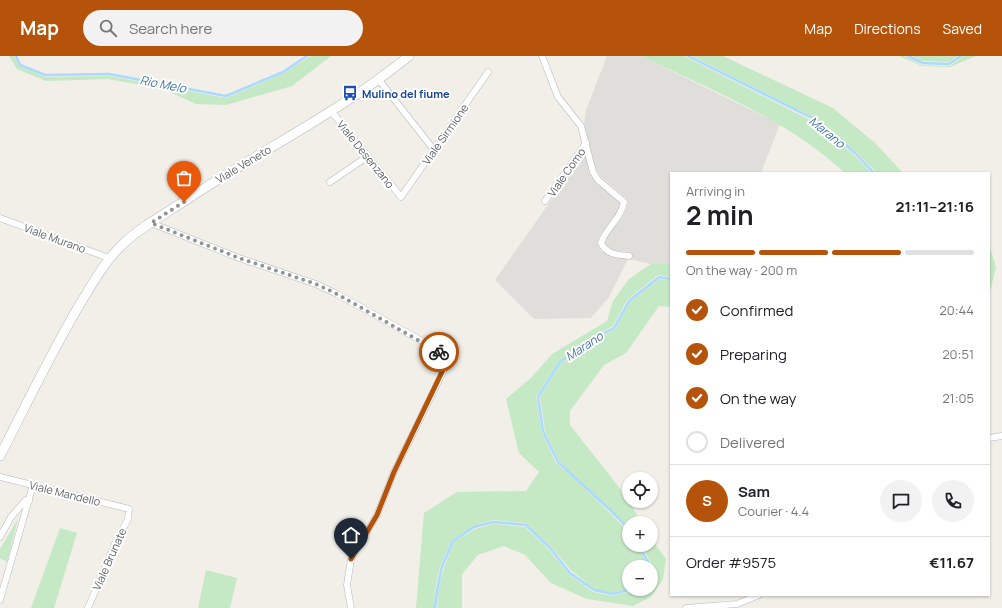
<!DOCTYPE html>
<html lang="en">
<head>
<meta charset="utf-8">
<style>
  body { margin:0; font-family:Manrope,sans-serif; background:#f2f2f2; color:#202124; height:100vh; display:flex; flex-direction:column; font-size:15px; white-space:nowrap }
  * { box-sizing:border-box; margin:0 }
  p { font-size:13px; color:#757577 }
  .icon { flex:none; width:22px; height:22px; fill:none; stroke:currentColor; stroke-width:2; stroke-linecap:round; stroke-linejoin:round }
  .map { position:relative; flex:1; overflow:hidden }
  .side { position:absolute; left:670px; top:116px; width:320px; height:424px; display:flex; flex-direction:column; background:#fff; border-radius:0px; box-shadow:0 1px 3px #0004 }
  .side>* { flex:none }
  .controls { position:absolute; left:622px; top:416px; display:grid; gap:8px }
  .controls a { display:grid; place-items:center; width:36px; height:36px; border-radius:50%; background:#fff; box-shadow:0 1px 3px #0004; font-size:20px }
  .pin { position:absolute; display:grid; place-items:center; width:34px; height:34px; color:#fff; margin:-41px -17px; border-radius:50% 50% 50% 0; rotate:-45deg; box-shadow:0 0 4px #0007 }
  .pin .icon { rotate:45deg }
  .courier { position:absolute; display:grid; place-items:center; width:40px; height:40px; margin:-20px; border:3px solid #b45309; border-radius:50%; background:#fff; color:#222; box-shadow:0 1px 5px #0007 }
  .head em { font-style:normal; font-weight:700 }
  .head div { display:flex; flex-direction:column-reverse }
  .head { display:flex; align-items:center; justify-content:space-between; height:68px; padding:0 16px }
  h1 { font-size:26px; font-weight:700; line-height:30px }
  .bar { display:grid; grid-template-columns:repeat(4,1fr); gap:6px 4px; align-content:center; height:48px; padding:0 16px }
  .bar i { height:5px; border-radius:3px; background:#e0e0e0 }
  .bar .active { background:#b45309 }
  .bar p { grid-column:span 4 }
  .line { display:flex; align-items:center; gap:10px; padding:0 16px; border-top:1px solid #e0e0e0 }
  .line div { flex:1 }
  .round { display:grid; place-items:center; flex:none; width:42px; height:42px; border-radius:21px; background:#f2f2f2 }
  ol { padding:0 16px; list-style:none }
  li { display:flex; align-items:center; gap:12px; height:44px }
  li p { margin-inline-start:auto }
  li .icon { padding:4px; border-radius:50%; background:#b45309; color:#fff; stroke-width:4 }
  li:last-child { color:#757577 }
  li i { width:22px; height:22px; border:2px solid #e0e0e0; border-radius:50% }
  header { display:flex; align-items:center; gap:24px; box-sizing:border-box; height:56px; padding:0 20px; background:#b45309; color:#fff }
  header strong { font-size:19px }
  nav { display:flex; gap:22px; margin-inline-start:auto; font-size:14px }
  .search { width:280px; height:36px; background:#f2f2f2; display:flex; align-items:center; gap:10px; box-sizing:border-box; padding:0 14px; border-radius:22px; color:#757577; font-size:15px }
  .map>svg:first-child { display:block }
  .industrial { fill:#e0deda }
  .green { fill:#c5e8c5 }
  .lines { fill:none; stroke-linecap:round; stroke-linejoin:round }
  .stream { stroke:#aadaff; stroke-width:2.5 }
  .minor-casing { stroke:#b5b8bc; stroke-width:7 }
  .secondary-casing { stroke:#b6babf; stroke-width:10 }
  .minor { stroke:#fff; stroke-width:6 }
  .secondary { stroke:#fff; stroke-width:9 }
  .done { stroke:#929495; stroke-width:4; stroke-dasharray:0 7.2 }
  .route { stroke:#b45309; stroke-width:5 }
  .labels { text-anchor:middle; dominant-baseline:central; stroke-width:4; stroke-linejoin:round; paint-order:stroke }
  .transit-label { font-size:11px; font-weight:bold; fill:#164399; stroke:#fff; text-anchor:start }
  .street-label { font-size:11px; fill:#5f6368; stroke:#fff }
  .water-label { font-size:12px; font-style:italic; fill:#4174aa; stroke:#fff }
</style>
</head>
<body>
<header>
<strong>Map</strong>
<div class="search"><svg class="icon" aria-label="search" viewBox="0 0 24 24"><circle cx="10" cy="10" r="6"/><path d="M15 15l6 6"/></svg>Search here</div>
<nav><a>Map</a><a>Directions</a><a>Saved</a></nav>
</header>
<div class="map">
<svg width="1002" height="552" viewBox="0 0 1002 552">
  <rect width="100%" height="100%" fill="#f1efe8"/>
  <path class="industrial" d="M607,0H641L780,68L761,117H671V207L651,208L628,203L609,241L591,262L534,263L495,224L585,96L590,117L596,126L621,147L616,159L601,178L597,187L600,194L609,200L628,202L629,196L611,194L604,187L606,181L621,163L626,154L628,145L624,140L601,121L596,114L584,69L586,54Z"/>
  <path class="green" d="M9,0H14L19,10L45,21L109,20L226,42L284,17L311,0H331L292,30L226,49L196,48L163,33L108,23L46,25L17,13Z
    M641,0H684L812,65L854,99L872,117H845C787,63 711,34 641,0Z
    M692,0H723L833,52L875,87L903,117H877L856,96L814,62Z
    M899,0H904L922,9L950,10L964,0H976L950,11L922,10Z
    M912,0H958L949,6L923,5Z
    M989,189L996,211L989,240Z
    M671,207V221L658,219L627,244L613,270L591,282L559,305L536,341L542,376L556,407L575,423L628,475L629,489H636L650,511H629V532L613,537L594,533L572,515L551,491L526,467L492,464L474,470L452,484L440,511L435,534L434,552H416L424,457L457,436L526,435L539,416L519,397L506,343L531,322L552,298L607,265L613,245L629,223L651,208Z
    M659,223L671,224V251L659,250L626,297L604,309L570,355V369L625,439L642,467H629V471L559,405L545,375L540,341L561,307L593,285L615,273L630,246Z
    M18,463L7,506L0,502V493Z
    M493,468L525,471L548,493L569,518L593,536L613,540L639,533H651V519L655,514L641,489H651V482L666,503L663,523L651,541L633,550L587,543L551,527L525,499L504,490L478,499L462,518V552H437L438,535L444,512L454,486L475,473Z
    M60,472L77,477L54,552H31Z
    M206,514L237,522L230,552H198Z"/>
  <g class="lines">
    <path class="stream" d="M16,0L20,9L45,19L109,18L226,40L283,16L307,0
      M688,0L814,63L855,97L874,117
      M908,0L923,7L949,8L961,0
      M629,473L609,453L558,406L543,375L538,341L560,306L592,283L614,272L629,245L659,221L671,223
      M638,489L653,514L651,516
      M435,552L437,534L442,511L453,485L474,471L493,466L526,469L550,492L570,517L594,534L613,538L632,533"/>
    <g class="minor-casing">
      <path id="minor" d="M542,0L558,41L581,70L593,116L598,124L624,146C621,163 606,172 601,187C606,198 617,199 629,200
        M379,24L434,94
        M331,55L401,141L488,16
        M330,126L368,100
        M545,145L586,87
        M0,162L109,202
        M151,167L239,202L316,228L337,238L431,290L447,302L443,316L394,416L377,459L351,503L347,529L351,552
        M989,382L1002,380
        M0,421L129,453L128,463L115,488L88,552
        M0,481L11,461L26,444L29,445
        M0,544L33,429
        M686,552L737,548L759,539"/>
    </g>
    <g class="secondary-casing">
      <path id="secondary" d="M0,400C26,349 51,297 80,248C93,227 104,206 122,189C140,171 165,158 186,144C260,95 340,56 409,0"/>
    </g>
    <use href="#minor" class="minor"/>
    <use href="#secondary" class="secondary"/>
  </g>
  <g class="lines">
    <path class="done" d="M184,146L151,167L239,202L316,228L337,238L439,296"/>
    <path class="route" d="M351,503L377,459L394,416L442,316L447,302L439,296"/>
  </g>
  <defs>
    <g id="bus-bare" transform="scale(1.2)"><path d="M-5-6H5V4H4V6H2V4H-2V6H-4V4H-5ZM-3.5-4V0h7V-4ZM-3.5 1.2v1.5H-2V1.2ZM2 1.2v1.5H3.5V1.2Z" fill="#1a4fb4" stroke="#fff" stroke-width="2.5" paint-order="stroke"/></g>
  </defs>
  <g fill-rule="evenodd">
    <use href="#bus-bare" x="350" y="37"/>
  </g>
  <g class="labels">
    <g class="transit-label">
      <text x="362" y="37">Mulino del fiume</text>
    </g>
    <g class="street-label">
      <text transform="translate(445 78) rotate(-55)">Viale Sirmione</text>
      <text transform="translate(366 98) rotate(51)">Viale Desenzano</text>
      <text transform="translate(243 108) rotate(-31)">Viale Veneto</text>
      <text transform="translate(566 116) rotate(-55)">Viale Como</text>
      <text transform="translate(55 182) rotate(20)">Viale Murano</text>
      <text transform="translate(65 437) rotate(14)">Viale Mandello</text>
      <text transform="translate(109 503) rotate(-66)">Viale Brunate</text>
    </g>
    <g class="water-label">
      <text transform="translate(163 28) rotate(11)">Rio Melo</text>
      <text transform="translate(827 76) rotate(39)">Marano</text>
      <text transform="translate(584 290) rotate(-33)">Marano</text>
    </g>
  </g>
</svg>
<div class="controls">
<a><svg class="icon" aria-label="locate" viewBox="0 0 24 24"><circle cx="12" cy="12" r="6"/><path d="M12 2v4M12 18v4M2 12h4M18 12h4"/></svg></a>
<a>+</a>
<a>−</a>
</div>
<div class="pin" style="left:184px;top:146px;background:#ea580c"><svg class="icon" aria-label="bag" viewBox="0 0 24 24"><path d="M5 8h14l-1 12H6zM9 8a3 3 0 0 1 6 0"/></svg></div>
<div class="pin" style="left:351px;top:503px;background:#1f2937"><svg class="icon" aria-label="home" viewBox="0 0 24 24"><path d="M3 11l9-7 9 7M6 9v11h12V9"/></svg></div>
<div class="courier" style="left:439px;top:296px"><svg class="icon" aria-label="bike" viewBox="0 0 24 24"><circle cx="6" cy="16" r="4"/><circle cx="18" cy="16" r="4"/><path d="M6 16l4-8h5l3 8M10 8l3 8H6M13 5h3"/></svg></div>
<section class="side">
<div class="head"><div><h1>2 min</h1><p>Arriving in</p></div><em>21:11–21:16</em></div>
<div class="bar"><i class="active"></i><i class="active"></i><i class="active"></i><i></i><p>On the way · 200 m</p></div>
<ol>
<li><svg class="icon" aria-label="check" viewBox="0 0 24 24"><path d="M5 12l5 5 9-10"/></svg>Confirmed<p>20:44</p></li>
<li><svg class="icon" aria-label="check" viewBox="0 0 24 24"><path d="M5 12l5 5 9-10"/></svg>Preparing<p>20:51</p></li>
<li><svg class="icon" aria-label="check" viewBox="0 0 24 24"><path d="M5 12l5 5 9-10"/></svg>On the way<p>21:05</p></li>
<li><i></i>Delivered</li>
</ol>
<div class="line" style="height:72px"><b class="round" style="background:#b45309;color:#fff">S</b><div><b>Sam</b><p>Courier · 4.4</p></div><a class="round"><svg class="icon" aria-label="chat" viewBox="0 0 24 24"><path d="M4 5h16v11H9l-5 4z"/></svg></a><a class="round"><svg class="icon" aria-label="phone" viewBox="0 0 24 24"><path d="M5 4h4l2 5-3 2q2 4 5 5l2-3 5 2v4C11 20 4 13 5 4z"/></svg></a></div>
<div class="line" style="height:52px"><div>Order #9575</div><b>€11.67</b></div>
</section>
</div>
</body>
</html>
